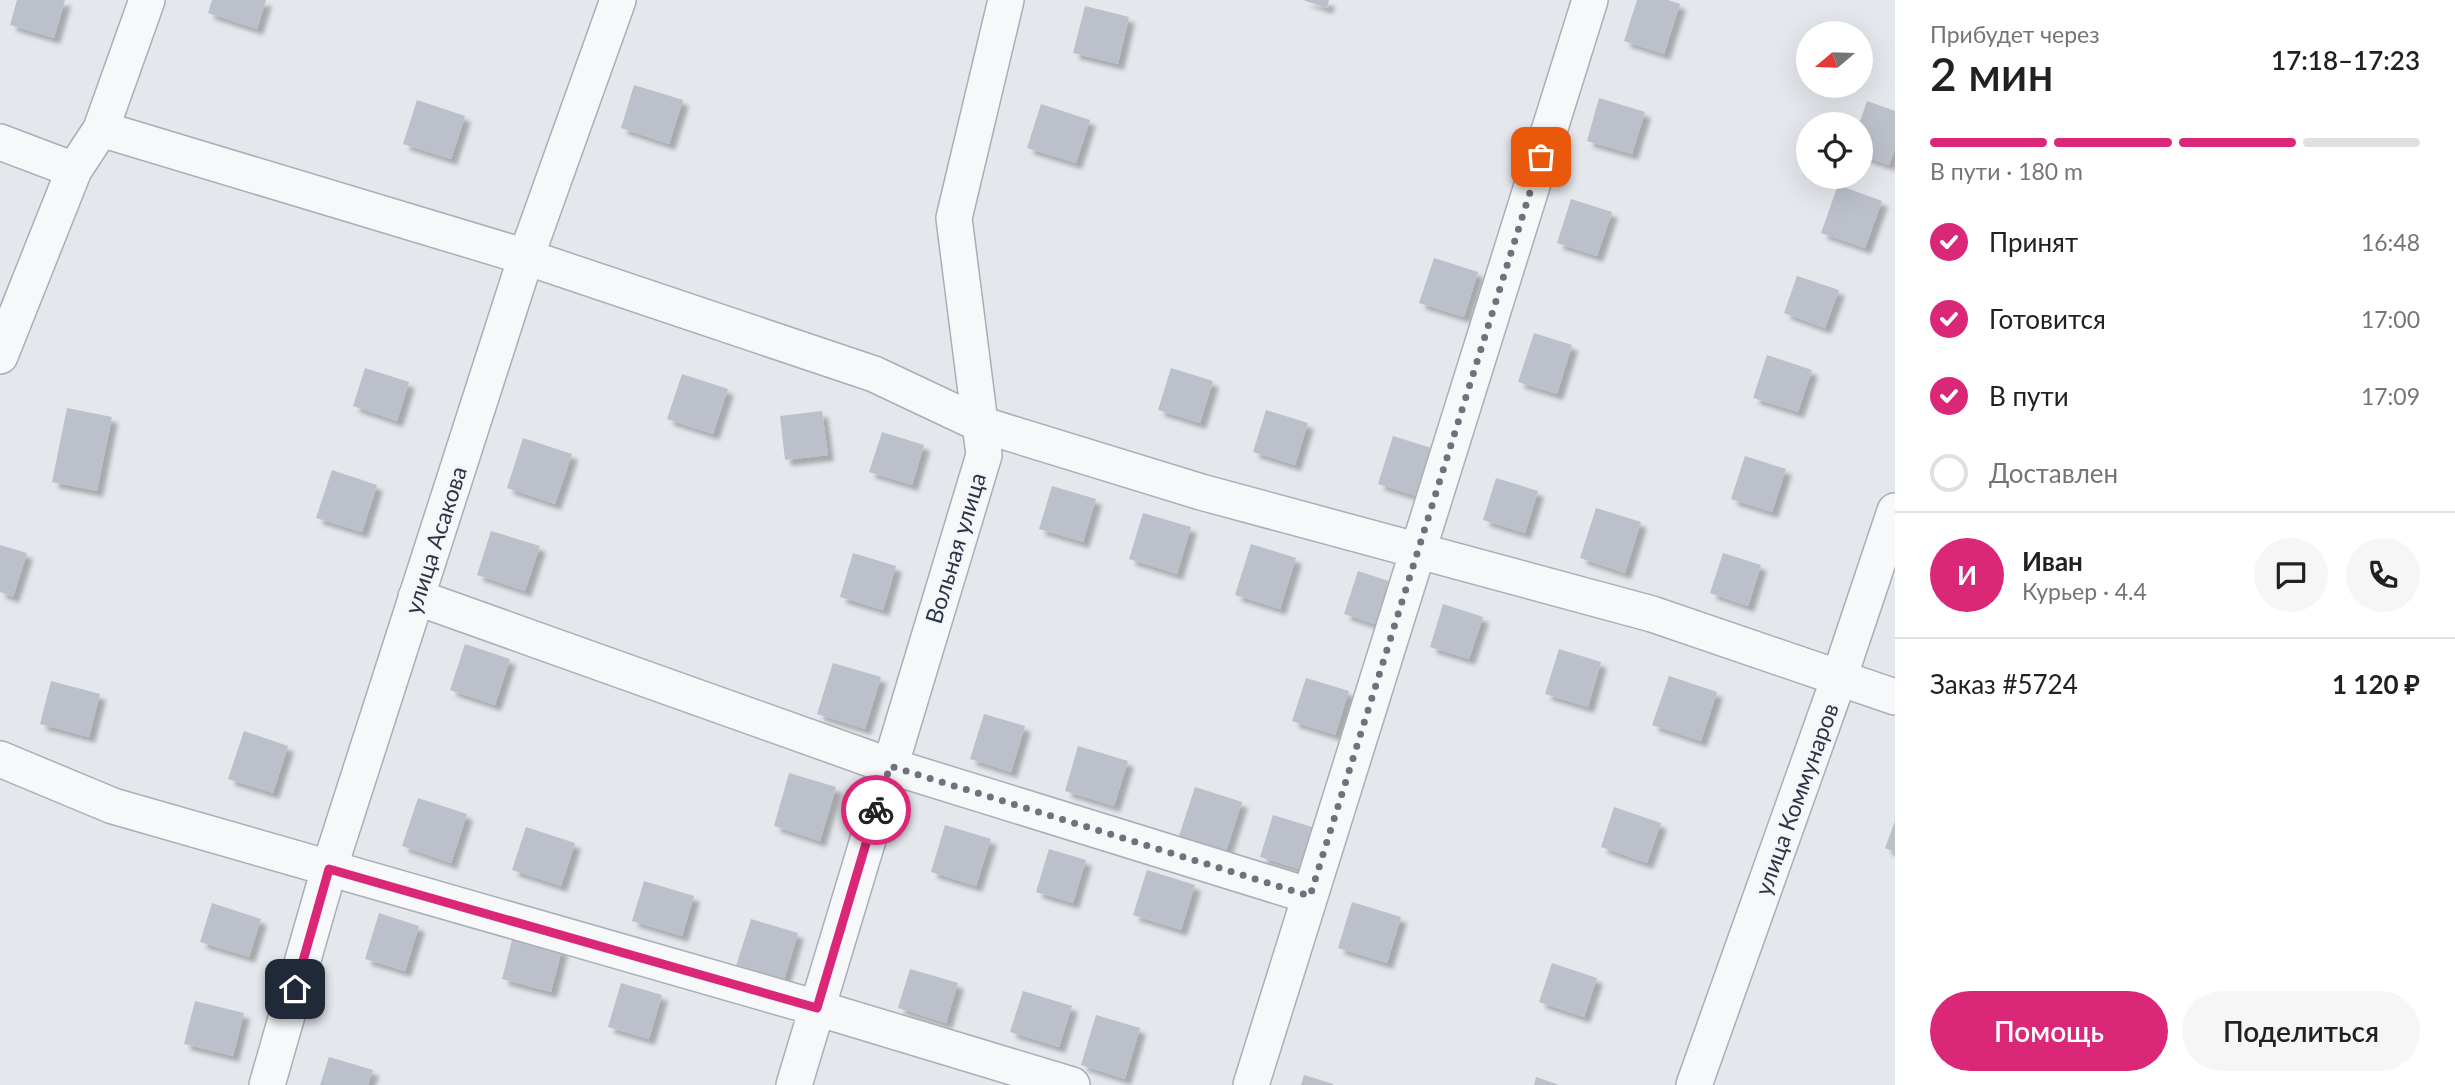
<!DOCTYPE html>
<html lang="ru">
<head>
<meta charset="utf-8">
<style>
  body { margin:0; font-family:Lato,sans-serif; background:#f6f6f6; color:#202124; height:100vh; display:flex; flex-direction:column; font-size:26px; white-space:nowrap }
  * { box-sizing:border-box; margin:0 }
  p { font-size:23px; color:#757577 }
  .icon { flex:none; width:38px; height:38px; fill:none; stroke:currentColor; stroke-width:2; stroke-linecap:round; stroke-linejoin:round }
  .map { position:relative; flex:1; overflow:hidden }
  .side { display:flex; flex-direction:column; background:#fff; width:560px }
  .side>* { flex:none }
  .needle { width:46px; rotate:251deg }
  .controls { position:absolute; left:1796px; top:21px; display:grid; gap:14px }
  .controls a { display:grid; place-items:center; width:77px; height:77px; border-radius:50%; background:#fff; box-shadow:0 7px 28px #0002; font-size:35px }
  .pin { position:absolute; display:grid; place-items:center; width:60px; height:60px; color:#fff; margin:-30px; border-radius:14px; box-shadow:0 4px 10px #0006 }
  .courier { position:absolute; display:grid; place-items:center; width:70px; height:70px; margin:-35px; border:5px solid #db2777; border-radius:50%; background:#fff; color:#222; box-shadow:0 2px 9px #0007 }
  .summary em { font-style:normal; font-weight:600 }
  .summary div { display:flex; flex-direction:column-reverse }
  .summary { display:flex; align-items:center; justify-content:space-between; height:119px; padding:0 35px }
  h1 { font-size:46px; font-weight:600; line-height:52px }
  .bar { display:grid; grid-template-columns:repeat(4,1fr); gap:10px 7px; align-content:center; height:84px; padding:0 35px }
  .bar i { height:9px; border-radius:5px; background:#e0e0e0 }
  .bar .on { background:#db2777 }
  .bar p { grid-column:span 4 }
  .line { display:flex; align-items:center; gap:18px; padding:0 35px; border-top:2px solid #e0e0e0 }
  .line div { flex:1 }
  .round { display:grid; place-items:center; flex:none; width:74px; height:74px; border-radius:37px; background:#f6f6f6 }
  ol { padding:0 35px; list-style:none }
  li { display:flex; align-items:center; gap:21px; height:77px }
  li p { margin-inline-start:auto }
  li .icon { padding:7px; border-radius:50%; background:#db2777; color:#fff; stroke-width:4 }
  li:last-child { color:#757577 }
  li i { width:38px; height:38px; border:4px solid #e0e0e0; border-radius:50% }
  .action { display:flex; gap:14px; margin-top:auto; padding:14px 35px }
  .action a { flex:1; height:80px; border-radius:42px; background:#db2777; color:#fff; font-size:28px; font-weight:600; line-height:80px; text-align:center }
  .action a+a { background:#f6f6f6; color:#202124 }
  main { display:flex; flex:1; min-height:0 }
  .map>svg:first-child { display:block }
  .building { fill:#bbc0ca; filter:url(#shadow) }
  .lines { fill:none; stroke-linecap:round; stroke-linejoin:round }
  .minor-casing { stroke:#a9aeb7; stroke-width:38 }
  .minor { stroke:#f7f8fa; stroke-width:35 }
  .done { stroke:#6c737f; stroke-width:7; stroke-dasharray:0 12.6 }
  .route { stroke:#db2777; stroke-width:9 }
  .labels { text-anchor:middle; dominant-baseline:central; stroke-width:6; stroke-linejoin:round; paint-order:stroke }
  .street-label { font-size:23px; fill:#2b3445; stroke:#f4f6f9 }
</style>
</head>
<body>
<main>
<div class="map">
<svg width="1895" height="1085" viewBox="0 0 1895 1085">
  <defs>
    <filter id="shadow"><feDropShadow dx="6" dy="6" stdDeviation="2" flood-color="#0004"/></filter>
  </defs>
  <rect width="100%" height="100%" fill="#e4e7ec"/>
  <path class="building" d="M17,0H65L54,38L10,25Z
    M212,0H266L257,29L208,13Z
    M1303,0H1329L1327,8Z
    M1637,0H1668L1680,4L1664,54L1624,41Z
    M1085,6L1129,17L1118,64L1073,53Z
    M634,85L683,100L669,144L621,128Z
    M1599,98L1645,112L1632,154L1587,141Z
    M417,100L465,116L451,159L403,144Z
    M1867,101L1895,111V148L1889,165L1860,155L1859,124Z
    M1041,104L1090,120L1076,163L1027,148Z
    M1838,185L1882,201L1865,248L1821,233Z
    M1571,199L1612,212L1597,256L1557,243Z
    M1434,258L1478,272L1464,317L1419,303Z
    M1797,276L1839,290L1825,328L1784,313Z
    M1534,333L1572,345L1557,394L1518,382Z
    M1767,355L1812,370L1798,412L1753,398Z
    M365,368L409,382L397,421L353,406Z
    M1171,368L1213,381L1200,423L1158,410Z
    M682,374L728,389L713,434L667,419Z
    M67,408L112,417L97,491L52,482Z
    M1266,410L1308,423L1295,465L1253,452Z
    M822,411L828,455L785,460L780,416Z
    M882,432L924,445L912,485L869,472Z
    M1393,436L1444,452L1429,500L1378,484Z
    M523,438L572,454L555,504L507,488Z
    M1745,456L1786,469L1772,512L1731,499Z
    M332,470L377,485L362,532L316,518Z
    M1496,478L1538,491L1525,533L1483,520Z
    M1052,486L1096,499L1083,542L1039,529Z
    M1596,508L1641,522L1625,573L1580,558Z
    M1143,513L1191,527L1177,574L1129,559Z
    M491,531L540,546L525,591L477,575Z
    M1251,544L1296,558L1280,609L1235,595Z
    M0,545L27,553L13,597L0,592Z
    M853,553L896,566L883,610L840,597Z
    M1723,553L1761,565L1748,606L1710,593Z
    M1358,571L1398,584L1384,627L1344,614Z
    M1443,604L1483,617L1469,659L1430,647Z
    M465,644L510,659L495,705L450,690Z
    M1559,649L1601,662L1588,707L1545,694Z
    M833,663L881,677L865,729L817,714Z
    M1669,676L1717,692L1701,741L1652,725Z
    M1306,678L1349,691L1335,735L1292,721Z
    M51,681L100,694L89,737L40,724Z
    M984,714L1025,726L1011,772L970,759Z
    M244,731L288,746L273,793L228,779Z
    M1078,746L1128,761L1114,806L1065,791Z
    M789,773L836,787L820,841L774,826Z
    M1195,787L1242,802L1225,854L1178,839Z
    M418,798L467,814L451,863L402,846Z
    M1614,807L1661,823L1647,863L1601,847Z
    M1273,815L1325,831L1312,873L1260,857Z
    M1895,821V852L1885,848Z
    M945,825L991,839L976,886L931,872Z
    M526,827L575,843L561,886L512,870Z
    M1049,849L1086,860L1073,903L1036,892Z
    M1147,870L1195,885L1181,930L1133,915Z
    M644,881L694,896L682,936L632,921Z
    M1352,902L1401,917L1387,963L1338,948Z
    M212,903L261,919L249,957L200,942Z
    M379,913L419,926L405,971L365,959Z
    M751,919L798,933L784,980L736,966Z
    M513,936L562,949L551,992L502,979Z
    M1552,963L1597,978L1584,1017L1539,1002Z
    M910,969L958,983L946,1023L898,1008Z
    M621,983L662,995L649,1039L608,1027Z
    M1023,991L1072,1006L1059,1047L1010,1032Z
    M195,1001L244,1013L233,1056L184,1044Z
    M1096,1015L1140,1028L1125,1079L1081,1065Z
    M329,1057L373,1070L368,1085H320Z
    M1304,1075L1333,1084V1085H1301Z
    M1536,1077L1559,1085H1534Z"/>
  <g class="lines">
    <g class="minor-casing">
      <path id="minor" d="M101,129L526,257L874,374L980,424L1201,492L1652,614L1895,697
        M0,142L74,170
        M0,356L74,170L101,129L147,0
        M416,597L890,766L1310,896
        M0,759L113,806L817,1008L1072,1085
        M267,1085L329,869L526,257L618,0
        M794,1085L984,455L954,218L1006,0
        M1251,1085L1590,0
        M1694,1085L1839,678L1895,511"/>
    </g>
    <use href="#minor" class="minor"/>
  </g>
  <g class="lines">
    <path class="done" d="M876,810L890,766L1310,896L1541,157"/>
    <path class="route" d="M295,989L329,869L817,1008L876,810"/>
  </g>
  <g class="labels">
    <g class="street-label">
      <text transform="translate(435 540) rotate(-72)">улица Асакова</text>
      <text transform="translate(955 548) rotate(-73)">Вольная улица</text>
      <text transform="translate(1796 799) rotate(-70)">улица Коммунаров</text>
    </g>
  </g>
</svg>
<div class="controls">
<a><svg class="needle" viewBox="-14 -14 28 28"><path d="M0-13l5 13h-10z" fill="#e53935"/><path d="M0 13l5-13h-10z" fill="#757577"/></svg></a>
<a><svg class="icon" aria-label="locate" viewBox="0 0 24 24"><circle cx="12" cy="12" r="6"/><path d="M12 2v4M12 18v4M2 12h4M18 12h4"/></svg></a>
</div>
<div class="pin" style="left:1541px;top:157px;background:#ea580c"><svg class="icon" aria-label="bag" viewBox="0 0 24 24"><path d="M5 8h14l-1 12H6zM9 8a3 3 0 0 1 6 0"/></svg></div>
<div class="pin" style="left:295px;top:989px;background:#1f2937"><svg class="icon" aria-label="home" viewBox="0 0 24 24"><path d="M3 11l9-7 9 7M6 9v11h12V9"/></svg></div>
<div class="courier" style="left:876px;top:810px"><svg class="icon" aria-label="bike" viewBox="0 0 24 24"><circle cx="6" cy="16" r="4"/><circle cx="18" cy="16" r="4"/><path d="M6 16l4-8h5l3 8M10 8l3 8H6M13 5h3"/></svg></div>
</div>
<section class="side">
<div class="summary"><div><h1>2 мин</h1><p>Прибудет через</p></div><em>17:18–17:23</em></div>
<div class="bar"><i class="on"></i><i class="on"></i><i class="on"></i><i></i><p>В пути · 180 m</p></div>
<ol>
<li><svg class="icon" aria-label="check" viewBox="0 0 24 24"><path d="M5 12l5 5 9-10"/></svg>Принят<p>16:48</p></li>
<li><svg class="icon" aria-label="check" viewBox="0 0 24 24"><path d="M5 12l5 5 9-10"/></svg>Готовится<p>17:00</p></li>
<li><svg class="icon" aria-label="check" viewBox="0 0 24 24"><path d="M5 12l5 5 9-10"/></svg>В пути<p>17:09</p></li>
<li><i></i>Доставлен</li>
</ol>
<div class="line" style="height:126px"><b class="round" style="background:#db2777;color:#fff">И</b><div><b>Иван</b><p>Курьер · 4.4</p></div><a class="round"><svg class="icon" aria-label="chat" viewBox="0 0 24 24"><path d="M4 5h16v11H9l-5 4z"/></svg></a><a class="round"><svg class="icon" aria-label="phone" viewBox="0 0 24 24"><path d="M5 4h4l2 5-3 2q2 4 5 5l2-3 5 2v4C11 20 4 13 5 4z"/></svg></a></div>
<div class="line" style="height:91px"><div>Заказ #5724</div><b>1 120 ₽</b></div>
<div class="action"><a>Помощь</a><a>Поделиться</a></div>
</section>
</main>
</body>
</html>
